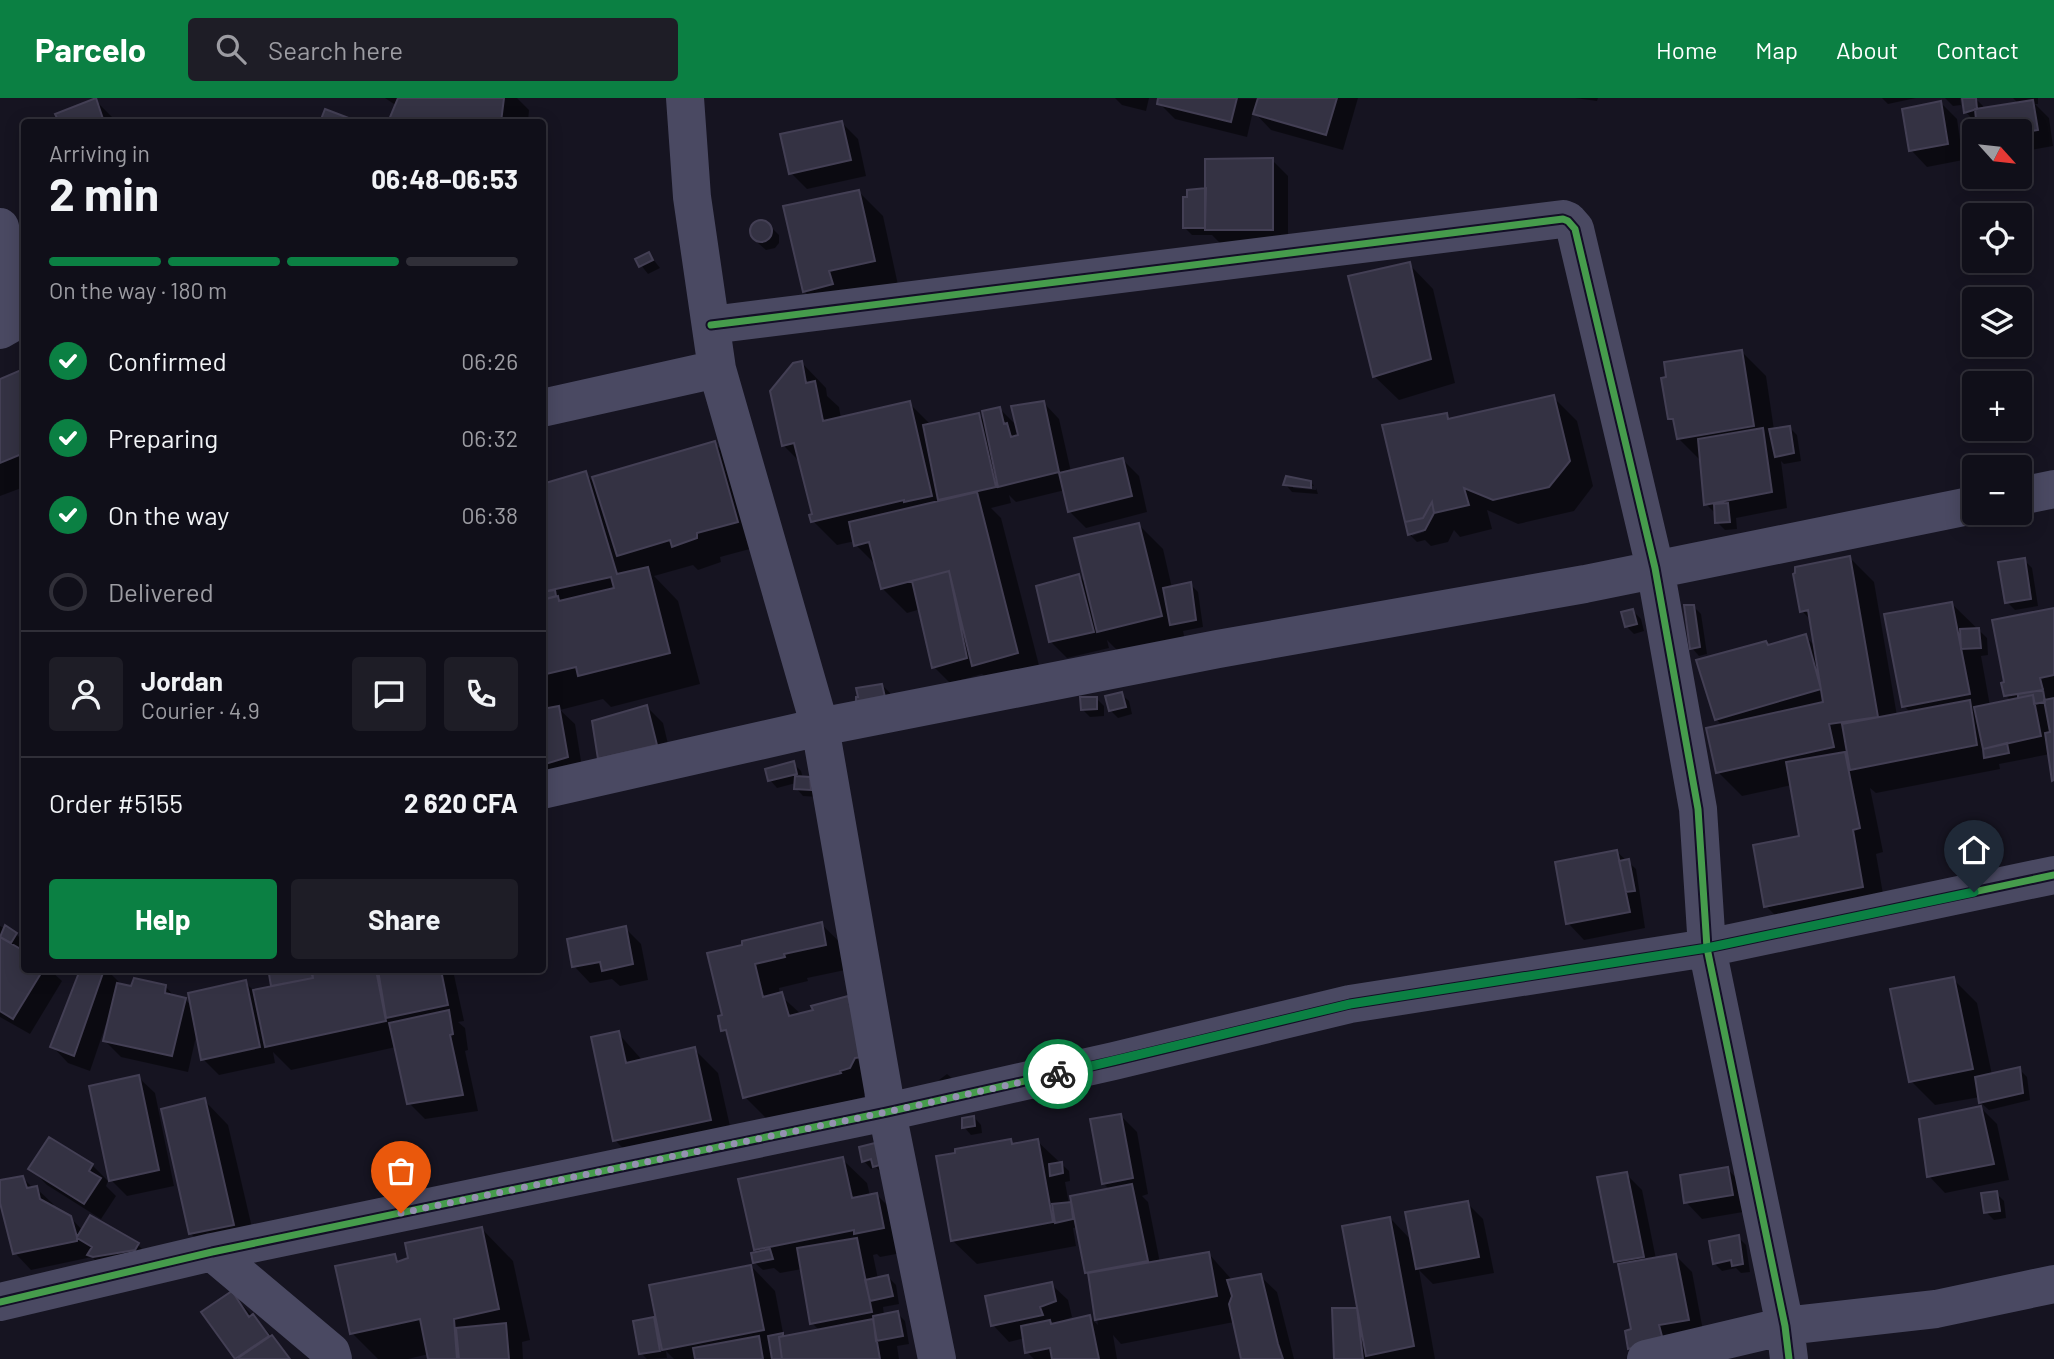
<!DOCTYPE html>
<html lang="en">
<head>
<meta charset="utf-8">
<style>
  body { margin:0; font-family:Barlow,sans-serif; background:#1e1d26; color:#f1f3f6; height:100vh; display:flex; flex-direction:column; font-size:26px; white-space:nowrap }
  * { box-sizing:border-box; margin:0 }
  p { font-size:23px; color:#9c9ca2 }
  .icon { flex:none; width:38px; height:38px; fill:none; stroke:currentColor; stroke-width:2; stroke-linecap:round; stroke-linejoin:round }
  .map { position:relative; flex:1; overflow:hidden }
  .panel { position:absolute; left:21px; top:21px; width:525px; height:854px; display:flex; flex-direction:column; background:#100f19; border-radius:7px; box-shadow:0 4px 18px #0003,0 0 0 2px #302f38 }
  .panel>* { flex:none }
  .needle { width:46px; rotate:117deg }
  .controls { position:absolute; left:1962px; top:21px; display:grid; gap:14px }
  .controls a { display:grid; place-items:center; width:70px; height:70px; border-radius:7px; background:#100f19; box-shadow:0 4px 18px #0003,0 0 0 2px #302f38; font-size:35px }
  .pin { position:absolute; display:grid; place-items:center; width:60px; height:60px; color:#fff; margin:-72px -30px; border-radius:50% 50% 50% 0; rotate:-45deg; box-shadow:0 0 7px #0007 }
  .pin .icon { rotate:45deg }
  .courier { position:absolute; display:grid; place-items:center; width:70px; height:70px; margin:-35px; border:5px solid #0b8043; border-radius:50%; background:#fff; color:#222; box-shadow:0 2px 9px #0007 }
  .overview em { font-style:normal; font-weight:700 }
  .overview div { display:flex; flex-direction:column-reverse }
  .overview { display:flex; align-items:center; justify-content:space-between; height:119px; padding:0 28px }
  h1 { font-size:46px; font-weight:700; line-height:52px }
  .bar { display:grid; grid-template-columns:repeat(4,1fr); gap:10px 7px; align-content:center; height:84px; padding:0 28px }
  .bar i { height:9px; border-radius:5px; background:#302f38 }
  .bar .on { background:#0b8043 }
  .bar p { grid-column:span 4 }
  .line { display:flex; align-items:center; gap:18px; padding:0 28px; border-top:2px solid #302f38 }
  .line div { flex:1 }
  .round { display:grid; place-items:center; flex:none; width:74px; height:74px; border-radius:7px; background:#1e1d26 }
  ol { padding:0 28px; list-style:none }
  li { display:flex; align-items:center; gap:21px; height:77px }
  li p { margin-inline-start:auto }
  li .icon { padding:7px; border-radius:50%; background:#0b8043; color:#fff; stroke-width:4 }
  li:last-child { color:#9c9ca2 }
  li i { width:38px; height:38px; border:4px solid #302f38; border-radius:50% }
  .action { display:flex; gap:14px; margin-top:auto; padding:14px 28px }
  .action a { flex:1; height:80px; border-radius:7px; background:#0b8043; color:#fff; font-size:28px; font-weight:700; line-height:80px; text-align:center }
  .action a+a { background:#1e1d26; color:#f1f3f6 }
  header { display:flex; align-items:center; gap:42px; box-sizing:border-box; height:98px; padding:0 35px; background:#0b8043; color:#fff }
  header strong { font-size:33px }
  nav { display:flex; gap:38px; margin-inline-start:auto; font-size:24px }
  .search { width:490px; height:63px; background:#1e1d26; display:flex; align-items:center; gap:18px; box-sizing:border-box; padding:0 24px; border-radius:7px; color:#9c9ca2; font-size:26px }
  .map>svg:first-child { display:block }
  .shadow { fill:#0007; fill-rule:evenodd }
  .building { fill:#343243; stroke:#433f54; stroke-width:2 }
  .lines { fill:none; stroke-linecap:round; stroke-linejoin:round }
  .minor { stroke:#4a4962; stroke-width:38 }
  .cycleway-casing { stroke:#130f26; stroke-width:11 }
  .cycleway { stroke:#469c4c; stroke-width:7 }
  .done { stroke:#9591b1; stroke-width:7; stroke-dasharray:0 12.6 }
  .route { stroke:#0b8043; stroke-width:9 }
</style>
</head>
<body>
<header>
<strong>Parcelo</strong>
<div class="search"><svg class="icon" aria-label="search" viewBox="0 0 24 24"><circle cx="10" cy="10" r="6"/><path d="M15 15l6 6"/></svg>Search here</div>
<nav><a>Home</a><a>Map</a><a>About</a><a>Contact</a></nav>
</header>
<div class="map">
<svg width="2054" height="1261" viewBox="0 0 2054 1261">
  <rect width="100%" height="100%" fill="#161421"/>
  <path class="shadow" d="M385,0H517L529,12L528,24H390L397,8Z
    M1115,0H1149L1146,13L1122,7Z
    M1160,0L1259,1L1358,0L1343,52L1271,32L1253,13L1247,39L1175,21L1159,5Z
    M1575,0H1598L1597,3Z
    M1882,0H1916L1888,6Z
    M1945,0H1960L1961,7L1953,8Z
    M1975,0L1983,8L1984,12L2019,6L2013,0H2038V6H2035L2049,20L2053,48L2020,54V33H1979L1978,20L1973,22L1966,14Z
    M95,2L112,19L114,24H60L58,17Z
    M1941,5L1957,21L1963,62L1927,69L1911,52Z
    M841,24L858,41L866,78L807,91L791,75Z
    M1272,62L1288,78V148H1223L1212,137H1192L1184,129L1207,92Z
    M859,94L883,118L898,187L829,217L804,193Z
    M766,124L779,137V145L775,150L766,152L751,139V131L757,125Z
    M649,156L660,170L648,176L637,162Z
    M1409,166L1433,191L1455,285L1399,302L1374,278Z
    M1742,254L1766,278L1774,332L1790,330L1797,337L1801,363L1784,366L1781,363L1787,410L1736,420L1737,431L1725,432L1717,424L1716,416L1706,406L1702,364L1678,340L1676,327L1670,320Z
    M802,265L826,290L827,298L839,309L841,321L909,305L931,327L979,317L986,324L1000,311L1018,329L1043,304L1059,321L1071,374L1123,362L1139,378L1147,414L1086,430L1070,414L1065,392L1016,404L1009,397L1011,405L991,410L1001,420L1042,579L998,592L982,576L950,585L934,569L921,511L907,515L882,490L877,468L856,447L855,443L837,447L813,423L814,417L801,365L783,347Z
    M20,275L24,279V389L0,398V282Z
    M1553,299L1577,323L1593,388L1574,413L1518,426L1487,412L1492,431L1460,439L1454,432L1448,444L1431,448L1425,442L1417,444L1409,436L1446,316L1452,322ZM1423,431L1424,434L1412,438V434Z
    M714,345L739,369L761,448L720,459L721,464L698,472L693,467L654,478L678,503L700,586L611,609L603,601L560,612L575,626L583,675L542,677V449L585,375L596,387Z
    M1311,384L1314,388L1293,386V390L1316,392V390L1318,396L1292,394L1285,386Z
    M1139,427L1163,451L1172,490L1190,486L1198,494L1203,529L1183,533L1185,542L1122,557L1107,542L1109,550L1067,560L1051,544L1079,478L1087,486Z
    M1850,460L1874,484L1897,618L1911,615L1904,608L1952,506L1987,540L1988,557L1981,558L1990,608L2012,603L2006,598L2054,512V682L2050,656L1999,666L2000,671L1876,695L1870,690L1883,754L1876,756L1886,813L1790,832L1766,808L1801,740L1792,687L1742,698L1718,674L1723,628L1716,621L1769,549L1805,538L1816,549L1812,523L1802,513Z
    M2024,462L2032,470L2038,508L2015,512L2007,504Z
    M1693,508L1701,516L1707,556L1699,558L1692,550Z
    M1633,513L1641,521L1644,533L1634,536L1626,528Z
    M882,587L890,595L892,606L858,608Z
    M1121,596L1129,603L1132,616L1118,620L1110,612Z
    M1096,600L1104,608V618L1090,619L1082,611Z
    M647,609L663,625L672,663L616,676Z
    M793,665L801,673L803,680L810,681L818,699L803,698L796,690V685L777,690L770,682Z
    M1617,754L1636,771L1645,830L1584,842L1568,825Z
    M821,826L846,850L850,871L807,880L808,883L779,890L780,897L802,917L848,900L874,994L864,997V999L769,1023L745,999L730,939L723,932L724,918L709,856Z
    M0,828L16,836L24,844L19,852L24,855V872H50L62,883L30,936L0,919Z
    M625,830L641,846L648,882L620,888L612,881L590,885L574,868Z
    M82,872H107L120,885V887L132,890L165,888L175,899L185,901L192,909L245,884L254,893L275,889L271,878L304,872H312L316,875L325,874V872H448L454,877L464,923L458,924L465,930L468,952L465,953L478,1013L425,1021L409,1005L396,949L291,972L273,954L275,965L219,977L203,961L197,934L188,974L121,959L105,943L109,926H106L90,973L68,965L52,948Z
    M122,872H138L136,877Z
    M1953,881L1977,905L1992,977L2019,971L2027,979L2030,1002L1989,1012L1981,1005L1980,999L1935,1007L1911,983Z
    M618,935L643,963L694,951L718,975L734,1046L639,1067L615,1042Z
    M947,976L955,983L946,991L939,982Z
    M138,979L155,995L174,1088L127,1098L111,1082Z
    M204,1002L228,1027L257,1151L215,1159L190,1135Z
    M1981,1010L1997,1026L2009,1082L1945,1095L1929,1078Z
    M1121,1018L1137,1034L1148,1096L1142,1098L1148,1104L1160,1165L1209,1156L1233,1183L1260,1178L1277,1194L1294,1261H1243L1234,1224L1121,1246L1113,1237L1117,1261H1034L1027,1254L1025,1240L1009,1244L993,1227L1051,1186L1068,1202L1072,1219L1059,1224L1060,1226L1089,1219L1098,1227L1090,1177L1087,1174L1078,1129L1073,1130L1076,1148L977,1166L952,1142L1011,1043L1015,1047L1037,1043L1069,1073L1070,1083L1065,1084L1069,1106L1074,1109L1110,1092L1103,1085Z
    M974,1019L981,1027L982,1035L971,1037L964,1029Z
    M861,1051L892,1075L882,1076L876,1069L871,1071L864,1063Z
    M842,1061L867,1085L870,1098L877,1097L901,1121L907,1154L880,1159L877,1156L873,1157L878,1181L888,1179L896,1187L899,1206L883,1209L884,1217L897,1215L905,1223L909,1246L897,1248L899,1261H674L666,1253L667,1260L647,1261L641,1255L654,1221L659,1226L751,1168L775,1193L784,1240L820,1233L812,1225L802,1171L780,1175L774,1170L763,1172L755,1165L759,1155L755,1151Z
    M92,1067L108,1083L106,1088L116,1098L101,1121L47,1087L31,1071Z
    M1727,1071L1744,1087L1749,1113L1702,1121L1686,1104Z
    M1626,1076L1642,1092L1656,1161L1676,1158L1692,1174L1704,1238L1641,1261L1630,1250L1633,1232L1620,1168L1616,1163Z
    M23,1080L33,1090H36L53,1106L54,1110L70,1119L83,1133L138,1147L154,1163L106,1173L92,1159L31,1172L15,1155L0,1098V1084Z
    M1996,1095L2004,1103L2006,1120L1994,1122L1986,1114Z
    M1467,1105L1483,1121L1494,1175L1433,1186L1419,1172L1435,1261H1335L1356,1212L1360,1216L1390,1120L1412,1143Z
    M482,1131L513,1163L530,1242L522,1244L523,1261H430L429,1256L408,1261H378L352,1235L394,1158L401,1165Z
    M1738,1139L1746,1147L1750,1174L1741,1175L1736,1170L1722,1173L1714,1165Z
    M232,1196L269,1235L291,1261H236L203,1214Z"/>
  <path class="building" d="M96,0L104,24H59L55,16Z
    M398,0H504L501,24H388Z
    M1158,0H1237L1231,24L1157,6Z
    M1258,0H1337L1326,37L1253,16Z
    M1962,0H1976L1977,11L1964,15Z
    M2033,2L2038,32L2020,35L1977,33L1975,11Z
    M1941,3L1948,46L1909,53L1902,11Z
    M325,11L359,24H320Z
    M842,23L851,62L789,76L780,36Z
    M1273,60V132H1205V61Z
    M1206,90L1205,130H1183V99H1187V92Z
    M859,92L875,163L829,173L833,186L803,194L783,108Z
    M750 133a11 11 0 1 1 22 0a11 11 0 1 1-22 0Z
    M649,154L653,162L639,169L635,161Z
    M1410,164L1431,261L1373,279L1348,178Z
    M1742,252L1754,328L1677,341L1673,321H1668L1661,280L1666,279L1664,264Z
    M802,263L806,285L815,283L823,323L910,303L932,398L904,404V402L811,424L809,417L812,416L794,345L782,348L770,293L793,265Z
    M21,272L24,282V355L0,365V281Z
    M1554,297L1570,363L1549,389L1493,402L1464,390L1469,407L1434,415L1432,404L1423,420L1405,424L1382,327L1447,315L1448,321Z
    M1044,303L1059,374L998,389L982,313L1000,309L1004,326L1007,325L1011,339L1018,337L1011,308Z
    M979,315L996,389L938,402L923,327Z
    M1790,328L1794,355L1775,359L1769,331Z
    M1763,330L1772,394L1704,407L1698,341Z
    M715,343L738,424L697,435V440L672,449L670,442L617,458L592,379Z
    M1123,360L1132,398L1068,414L1059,375Z
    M586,373L617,476L648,469L670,555L578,578L576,569L542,577V502L558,498L559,503L614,490L611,479L542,494V386Z
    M1286,378L1311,383V390L1283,387Z
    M977,394L1018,555L972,568L949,473L881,491L869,444L854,448L849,424Z
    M1432,404L1434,415L1425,432L1408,437L1405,424L1423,420Z
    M1728,405L1730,424L1715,425L1714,406Z
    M1139,425L1162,518L1097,534L1074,440Z
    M1850,458L1878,619L1829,626L1834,649L1716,675L1706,630L1823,604L1808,512L1800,514L1793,476L1795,475V469Z
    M2025,460L2031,501L2005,505L1998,464Z
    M949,473L967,560L932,570L912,483Z
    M1079,476L1094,534L1049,544L1036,488Z
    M1191,484L1196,522L1170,527L1163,490Z
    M555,492L556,498L542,502V494Z
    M1952,504L1970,596L1902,609L1884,516Z
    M1684,507H1694L1700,549L1690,551Z
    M2054,510V577L2040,580L2043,592L2004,598L2001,585L2004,584L1992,522Z
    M1633,511L1637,526L1625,529L1621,514Z
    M1979,530L1981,550L1961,551L1960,531Z
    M1806,536L1821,591L1715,622L1696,562L1766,543L1768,547Z
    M882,586L885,599L856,609V599H858L856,590Z
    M2043,592L2045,604L2034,606L2033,597L2018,600V596Z
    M1122,594L1126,609L1109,613L1105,598Z
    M2033,597L2041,638L1983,651L1974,609Z
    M1080,599H1097V611L1081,612Z
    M2054,600V682L2052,683L2045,635L2050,634L2044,602Z
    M1970,602L1977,647L1850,672L1842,626Z
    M647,607L657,647L598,661L592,623Z
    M559,608L568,659L542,667V611Z
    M2007,645L2009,655L1984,660L1983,651Z
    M1845,654L1860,730L1853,732L1863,789L1764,809L1753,747L1799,738L1786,664Z
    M794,663L797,676L768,683L765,671Z
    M795,678L810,679L811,692L794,691Z
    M1617,752L1630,814L1566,826L1555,764Z
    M1629,761L1635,793L1626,794L1619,763Z
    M822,824L826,847L784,856L785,859L755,866L763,899L782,894L789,918L813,912L811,908L848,898L863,959L855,960L850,970L840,973L841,975L743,1000L726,932L721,933L718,918L722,917L707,855L742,847V843Z
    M5,827L17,835L11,845L0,839Z
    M626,828L633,866L602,873L600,864L572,869L567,841Z
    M0,839L24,853V872H43L13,921L0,913Z
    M80,872H104L74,958L50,949Z
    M294,872H312L313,880L271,888L269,876Z
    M323,872H376L386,923L265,949L253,892L313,880L311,874Z
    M378,872H441L448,907L386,920Z
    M1954,879L1973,971L1909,984L1890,891Z
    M134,880L166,887L165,895L186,900L172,958L103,943L117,885L131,888Z
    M246,882L260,949L201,962L188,895Z
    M449,912L453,936L450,937L463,997L407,1006L389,925Z
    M619,933L626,965L695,949L711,1022L613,1043L591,939Z
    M2020,969L2023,995L1979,1005L1975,979Z
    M139,977L159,1072L109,1083L89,988Z
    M205,1000L234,1127L189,1136L161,1011Z
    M1981,1008L1994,1066L1927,1079L1919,1021Z
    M1121,1016L1133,1080L1102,1086L1090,1021Z
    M974,1018L975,1028L962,1030V1020Z
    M49,1039L93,1066L89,1073L101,1080L84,1106L28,1071Z
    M1011,1041L1012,1046L1038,1041L1053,1124L951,1143L936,1058L955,1055V1051Z
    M879,1044L883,1066L873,1069L871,1061L862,1064L859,1049Z
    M843,1059L852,1100L877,1095L884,1130L854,1136V1132L754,1152L738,1081Z
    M1062,1064L1063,1075L1050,1078L1049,1066Z
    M1728,1069L1733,1097L1684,1105L1680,1077Z
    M1627,1074L1644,1159L1614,1164L1597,1079Z
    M23,1078L27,1090L37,1088L40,1101L71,1118L77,1139L90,1117L139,1145L135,1152L93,1159L87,1157L92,1149L77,1140V1143L13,1156L0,1105V1082Z
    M1132,1086L1148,1163L1085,1175L1070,1098Z
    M1997,1093L2000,1113L1984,1115L1981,1095Z
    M1468,1103L1479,1159L1416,1171L1405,1114Z
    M1071,1104L1073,1121L1055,1125L1052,1106Z
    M1390,1119L1414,1248L1366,1258L1342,1128Z
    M482,1129L499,1211L454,1221L457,1261H428L420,1221L350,1236L335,1168L395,1156L397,1164L408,1160L405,1145Z
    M1739,1137L1743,1166L1732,1168L1731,1162L1713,1166L1709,1143Z
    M857,1140L872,1214L810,1226L797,1150Z
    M770,1151L773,1161L753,1165L751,1155Z
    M1209,1154L1217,1198L1095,1222L1088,1175Z
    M1676,1156L1689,1222L1659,1227L1663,1242L1628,1251L1625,1233L1631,1231L1618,1166Z
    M751,1167L764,1232L662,1252L649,1187Z
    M1261,1176L1278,1246L1283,1261H1241L1229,1206L1232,1198L1227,1182Z
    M888,1177L893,1198L870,1203L865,1182Z
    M1052,1184L1056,1203L1040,1209L1043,1217L991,1228L985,1198Z
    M232,1193L249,1219L253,1216L269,1238L235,1261L201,1214Z
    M1332,1210H1357L1363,1261H1334Z
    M898,1213L903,1238L876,1243L873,1218Z
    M1090,1217L1099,1261H1052L1050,1250L1025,1255L1021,1228L1050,1222L1051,1226Z
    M654,1219L660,1253L639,1256L633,1223Z
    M873,1221L880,1261H782L779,1239Z
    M506,1225L509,1261H459L456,1230Z
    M783,1235V1238L779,1239L782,1261H772L768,1238Z
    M272,1237L290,1261H239L238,1260Z
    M759,1238L763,1261H695L693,1250Z"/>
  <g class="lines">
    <path class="minor" d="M685,0L692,99L717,271L820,629L887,1014L937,1261
      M0,129L16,209L14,224L0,232
      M711,227L1563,121L1568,123L1575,131L1655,470L1698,711L1707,850L1785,1228L1789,1261
      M542,310L717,271
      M2020,398L2054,391
      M542,692L820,629L1218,551L1585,486L1974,407
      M212,1154L331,1254L333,1261
      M0,1204L212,1154L887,1014L1114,963L1350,906L1707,850L2054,777
      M1646,1261L1785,1228L1936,1211L2054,1186"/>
    <g class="cycleway-casing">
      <path id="cycleway" d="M711,227L1563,121L1568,123L1575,131L1655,470L1698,711L1707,850L1785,1228L1789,1261
        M0,1204L212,1154L887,1014L1114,963L1350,906L1707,850L2054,777"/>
    </g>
    <use href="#cycleway" class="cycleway"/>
  </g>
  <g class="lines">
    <path class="done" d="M401,1115L887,1014L1058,976"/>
    <path class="route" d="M1058,976L1350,906L1707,850L1974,794"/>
  </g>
</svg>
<div class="controls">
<a><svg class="needle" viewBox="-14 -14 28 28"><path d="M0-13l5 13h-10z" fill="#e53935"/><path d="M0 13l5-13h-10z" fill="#9c9ca2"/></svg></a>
<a><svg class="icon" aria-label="locate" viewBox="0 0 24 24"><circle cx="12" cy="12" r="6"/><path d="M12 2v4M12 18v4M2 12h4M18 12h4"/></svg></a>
<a><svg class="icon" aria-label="layers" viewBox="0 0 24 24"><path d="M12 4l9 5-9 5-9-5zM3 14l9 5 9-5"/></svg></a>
<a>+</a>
<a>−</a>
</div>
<div class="pin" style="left:401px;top:1115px;background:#ea580c"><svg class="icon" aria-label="bag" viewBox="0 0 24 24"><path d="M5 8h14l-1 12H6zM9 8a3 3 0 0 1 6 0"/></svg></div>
<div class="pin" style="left:1974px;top:794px;background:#1f2937"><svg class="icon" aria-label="home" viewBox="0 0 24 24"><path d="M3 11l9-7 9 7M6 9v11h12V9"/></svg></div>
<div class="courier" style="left:1058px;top:976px"><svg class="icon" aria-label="bike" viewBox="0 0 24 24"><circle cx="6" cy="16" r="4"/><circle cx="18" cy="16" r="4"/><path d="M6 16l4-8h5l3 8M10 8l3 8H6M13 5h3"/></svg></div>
<section class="panel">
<div class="overview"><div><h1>2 min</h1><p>Arriving in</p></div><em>06:48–06:53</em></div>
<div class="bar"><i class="on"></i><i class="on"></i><i class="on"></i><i></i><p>On the way · 180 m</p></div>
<ol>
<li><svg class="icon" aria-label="check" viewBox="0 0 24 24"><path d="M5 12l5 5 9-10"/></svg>Confirmed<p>06:26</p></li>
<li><svg class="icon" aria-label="check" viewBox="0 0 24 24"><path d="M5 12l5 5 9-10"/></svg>Preparing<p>06:32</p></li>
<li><svg class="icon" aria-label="check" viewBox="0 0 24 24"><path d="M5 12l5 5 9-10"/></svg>On the way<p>06:38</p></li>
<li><i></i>Delivered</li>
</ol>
<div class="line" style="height:126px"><a class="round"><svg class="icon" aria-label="person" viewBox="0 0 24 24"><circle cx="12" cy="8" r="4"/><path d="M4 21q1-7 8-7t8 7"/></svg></a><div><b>Jordan</b><p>Courier · 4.9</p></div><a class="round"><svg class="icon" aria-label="chat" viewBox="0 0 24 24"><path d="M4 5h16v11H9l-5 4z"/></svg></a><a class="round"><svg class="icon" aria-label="phone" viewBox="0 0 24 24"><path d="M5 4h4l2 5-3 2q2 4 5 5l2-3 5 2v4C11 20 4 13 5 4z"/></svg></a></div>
<div class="line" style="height:91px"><div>Order #5155</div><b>2 620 CFA</b></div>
<div class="action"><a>Help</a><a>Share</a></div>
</section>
</div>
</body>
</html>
